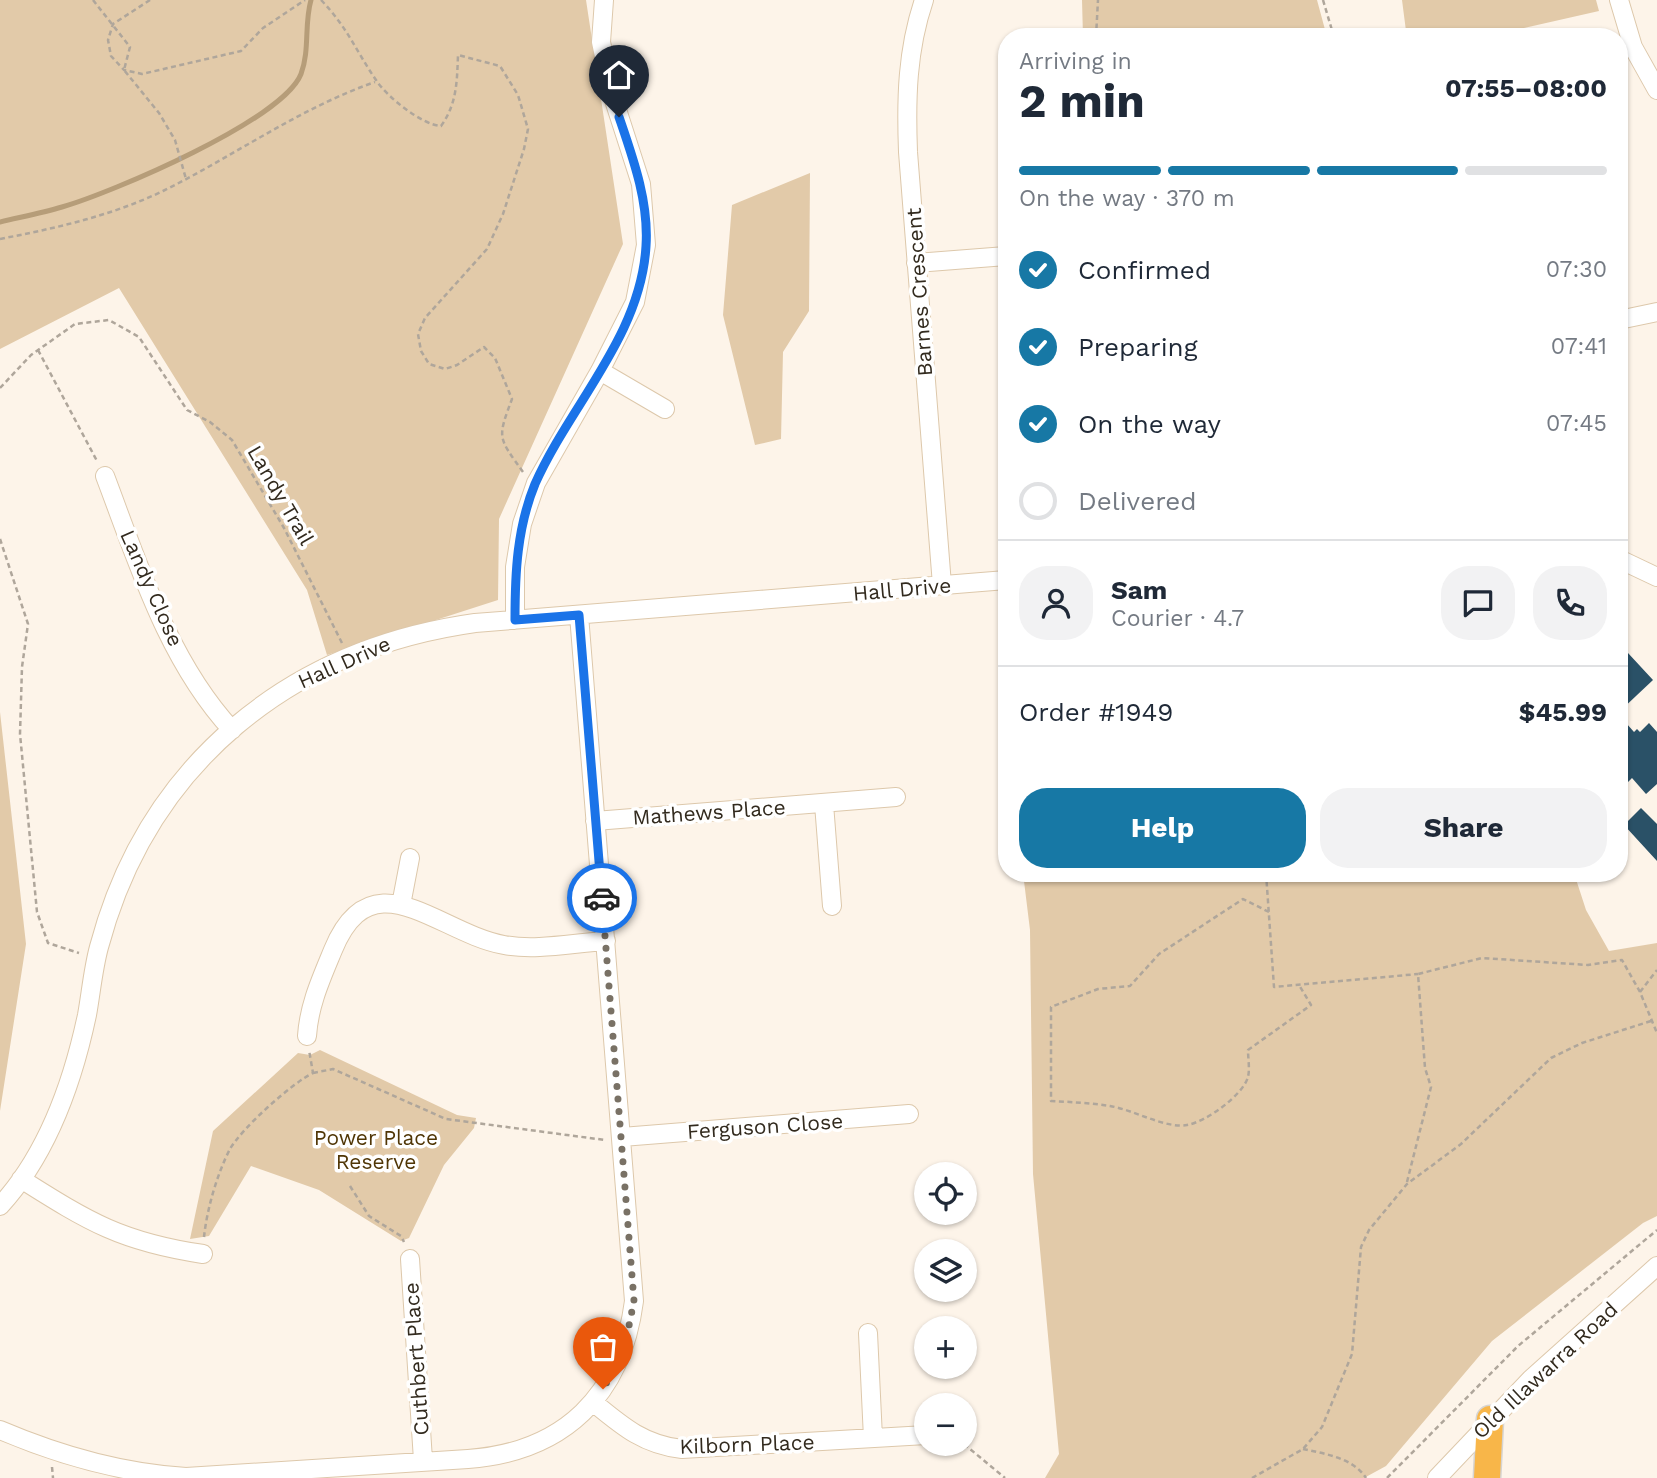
<!DOCTYPE html>
<html lang="en">
<head>
<meta charset="utf-8">
<style>
  body { margin:0; font-family:"Work Sans",sans-serif; background:#f2f2f3; color:#1f2937; height:100vh; display:flex; flex-direction:column; font-size:26px; white-space:nowrap }
  * { box-sizing:border-box; margin:0 }
  p { font-size:23px; color:#747a83 }
  .icon { flex:none; width:38px; height:38px; fill:none; stroke:currentColor; stroke-width:2; stroke-linecap:round; stroke-linejoin:round }
  .map { position:relative; flex:1; overflow:hidden }
  .details { position:absolute; left:998px; top:28px; width:630px; height:854px; display:flex; flex-direction:column; background:#fff; border-radius:28px; box-shadow:0 2px 5px #0004 }
  .details>* { flex:none }
  .fabs { position:absolute; left:914px; top:1162px; display:grid; gap:14px }
  .fabs a { display:grid; place-items:center; width:63px; height:63px; border-radius:50%; background:#fff; box-shadow:0 2px 5px #0004; font-size:35px }
  .pin { position:absolute; display:grid; place-items:center; width:60px; height:60px; color:#fff; margin:-72px -30px; border-radius:50% 50% 50% 0; rotate:-45deg; box-shadow:0 0 7px #0007 }
  .pin .icon { rotate:45deg }
  .courier { position:absolute; display:grid; place-items:center; width:70px; height:70px; margin:-35px; border:5px solid #1a73e8; border-radius:50%; background:#fff; color:#222; box-shadow:0 2px 9px #0007 }
  .summary em { font-style:normal; font-weight:700 }
  .summary div { display:flex; flex-direction:column-reverse }
  .summary { display:flex; align-items:center; justify-content:space-between; height:119px; padding:0 21px }
  h1 { font-size:46px; font-weight:700; line-height:52px }
  .bar { display:grid; grid-template-columns:repeat(4,1fr); gap:10px 7px; align-content:center; height:84px; padding:0 21px }
  .bar i { height:9px; border-radius:5px; background:#e0e1e3 }
  .bar .current { background:#1778a5 }
  .bar p { grid-column:span 4 }
  .line { display:flex; align-items:center; gap:18px; padding:0 21px; border-top:2px solid #e0e1e3 }
  .line div { flex:1 }
  .round { display:grid; place-items:center; flex:none; width:74px; height:74px; border-radius:28px; background:#f2f2f3 }
  ol { padding:0 21px; list-style:none }
  li { display:flex; align-items:center; gap:21px; height:77px }
  li p { margin-inline-start:auto }
  li .icon { padding:7px; border-radius:50%; background:#1778a5; color:#fff; stroke-width:4 }
  li:last-child { color:#747a83 }
  li i { width:38px; height:38px; border:4px solid #e0e1e3; border-radius:50% }
  .button { display:flex; gap:14px; margin-top:auto; padding:14px 21px }
  .button a { flex:1; height:80px; border-radius:28px; background:#1778a5; color:#fff; font-size:28px; font-weight:700; line-height:80px; text-align:center }
  .button a+a { background:#f2f2f3; color:#1f2937 }
  .map>svg:first-child { display:block }
  .green { fill:#e2caa9 }
  .lines { fill:none; stroke-linecap:round; stroke-linejoin:round }
  .stream { stroke:#b69d79; stroke-width:5 }
  .building { fill:#2a5167 }
  .minor-casing { stroke:#ddc8ab; stroke-width:20 }
  .highway-casing { stroke:#d6d4d2; stroke-width:29 }
  .path { stroke:#afa69b; stroke-width:2.5; stroke-dasharray:5 3.5; stroke-linecap:butt }
  .minor { stroke:#fff; stroke-width:18 }
  .highway { stroke:#f8b649; stroke-width:26 }
  .done { stroke:#797165; stroke-width:7; stroke-dasharray:0 12.6 }
  .route { stroke:#1a73e8; stroke-width:9 }
  .labels { text-anchor:middle; dominant-baseline:central; stroke-width:7; stroke-linejoin:round; paint-order:stroke }
  .street-label { font-size:21px; fill:#322a1e; stroke:#fff }
  .park-label { font-size:21px; fill:#503606; stroke:#fff }
</style>
</head>
<body>
<div class="map">
<svg width="1657" height="1478" viewBox="0 0 1657 1478">
  <rect width="100%" height="100%" fill="#fdf4e9"/>
  <path class="green" d="M0,0H586L623,244L499,519L498,600L327,655L307,590L119,288L0,349Z
    M1082,0H1317L1327,37H1083Z
    M1402,0H1596L1599,11L1524,28L1526,37H1385L1406,31Z
    M810,173L809,311L783,352L781,439L755,445L723,315L732,205Z
    M1000,608H1006V746L1000,699Z
    M0,712L26,944L0,1111Z
    M1023,873H1574L1586,910L1609,951L1657,943V1216L1643,1223L1492,1341L1386,1466L1364,1478H1045L1059,1454L1033,1174L1030,930Z
    M320,1050L457,1115L476,1118L474,1128L444,1165L409,1238L401,1241L319,1190L251,1166L209,1236L190,1239L213,1131L298,1053L310,1055Z"/>
  <g class="lines">
    <path class="stream" d="M0,222C21,217 42,213 62,207C111,193 283,120 301,74C310,50 304,24 311,0"/>
  </g>
  <path class="building" d="M1628,653L1653,680L1619,712V662Z
    M1619,715L1634,732L1637,729L1640,732L1649,723L1657,732V784L1646,794L1632,778L1627,783L1619,773Z
    M1641,808L1657,824V861L1624,825Z"/>
  <g class="lines">
    <g class="minor-casing">
      <path id="minor" d="M924,0C907,50 906,99 908,152L942,585
        M1619,0L1633,47L1657,90
        M916,263L1006,256
        M1619,320L1657,312
        M600,371L665,409
        M105,476C138,563 168,661 232,730
        M1619,559L1657,577
        M515,620V567L522,524L536,483L600,371L635,302L646,245L641,184L612,94L601,42L604,0
        M824,804L832,906
        M595,821L896,797
        M401,905L410,858
        M307,1036C309,1005 321,979 333,950C372,855 438,933 504,945C536,951 573,943 606,941
        M622,1137L909,1114
        M21,1179C89,1222 122,1242 203,1254
        M0,1206C47,1155 73,1081 87,1015C91,993 93,969 99,947C148,763 290,649 475,623L1006,580
        M410,1259L423,1460
        M868,1333L873,1438
        M593,1402C622,1426 644,1445 682,1449L926,1435
        M0,1430C61,1456 121,1473 186,1477L468,1459C564,1452 622,1395 634,1301L579,615
        M1437,1478L1531,1379L1657,1266"/>
    </g>
    <g class="highway-casing">
      <path id="highway" d="M1487,1478L1490,1419"/>
    </g>
    <path class="path" d="M93,0L130,47L124,70L159,113L175,140L186,179
      M150,0L113,24L108,40L111,56L124,70L142,74L241,51L263,28L305,0
      M321,0C348,28 356,51 376,80C387,97 422,125 441,126C457,104 457,81 458,55L500,66L518,95L528,129L524,149L503,214L487,249L425,318L418,334L421,351L429,364L445,369L457,365L484,347L495,358L512,399C497,439 498,437 523,472
      M1323,0L1334,37
      M1096,37L1098,0
      M0,239C56,228 111,216 163,191C234,156 300,108 375,82
      M38,350L97,461
      M0,388L31,355L75,324L109,320L139,337L187,410L210,422L232,440L284,528L342,643
      M0,539L28,624L22,667L20,734L37,912L48,943L79,953
      M1266,873L1274,987L1418,974
      M1269,912L1243,899L1159,954L1130,986L1098,989L1051,1007V1101C1071,1102 1091,1103 1110,1106C1134,1110 1166,1129 1187,1125C1206,1122 1243,1095 1248,1077C1250,1069 1248,1058 1248,1050L1311,1005L1299,985
      M1640,992L1657,970
      M313,1073L333,1069L446,1119L605,1140
      M1407,1182L1431,1087L1425,1068L1418,974L1482,958L1588,965L1622,960L1640,992L1657,1033
      M350,1186L369,1216L401,1236L404,1242
      M204,1237C207,1209 217,1174 230,1149C242,1128 292,1083 313,1073L309,1050
      M964,1444L1005,1478
      M1303,1449C1326,1454 1353,1458 1366,1478
      M52,1467L53,1478
      M1252,1478L1303,1449L1322,1427L1352,1354L1361,1247L1369,1230L1407,1184L1461,1144L1551,1058L1582,1043L1651,1021
      M1387,1478L1518,1346L1657,1230"/>
    <use href="#minor" class="minor"/>
    <use href="#highway" class="highway"/>
  </g>
  <g class="lines">
    <path class="done" d="M602,898L634,1301L624,1350L603,1389"/>
    <path class="route" d="M602,898L579,615L515,620C515,573 517,528 535,484C570,405 641,336 646,246C649,202 633,158 619,117"/>
  </g>
  <g class="labels">
    <g class="street-label">
      <text transform="translate(919 292) rotate(-94)">Barnes Crescent</text>
      <text transform="translate(281 495) rotate(60)">Landy Trail</text>
      <text transform="translate(152 588) rotate(66)">Landy Close</text>
      <text transform="translate(902 589) rotate(-5)">Hall Drive</text>
      <text transform="translate(344 662) rotate(-24)">Hall Drive</text>
      <text transform="translate(709 812) rotate(-4)">Mathews Place</text>
      <text transform="translate(765 1126) rotate(-4)">Ferguson Close</text>
      <text transform="translate(416 1359) rotate(-94)">Cuthbert Place</text>
      <text transform="translate(1545 1370) rotate(-43)">Old Illawarra Road</text>
      <text transform="translate(747 1444) rotate(-2)">Kilborn Place</text>
    </g>
    <g class="park-label">
      <text x="376" y="1137">Power Place<tspan x="376" dy="24">Reserve</tspan></text>
    </g>
  </g>
</svg>
<div class="fabs">
<a><svg class="icon" aria-label="locate" viewBox="0 0 24 24"><circle cx="12" cy="12" r="6"/><path d="M12 2v4M12 18v4M2 12h4M18 12h4"/></svg></a>
<a><svg class="icon" aria-label="layers" viewBox="0 0 24 24"><path d="M12 4l9 5-9 5-9-5zM3 14l9 5 9-5"/></svg></a>
<a>+</a>
<a>−</a>
</div>
<div class="pin" style="left:603px;top:1389px;background:#ea580c"><svg class="icon" aria-label="bag" viewBox="0 0 24 24"><path d="M5 8h14l-1 12H6zM9 8a3 3 0 0 1 6 0"/></svg></div>
<div class="pin" style="left:619px;top:117px;background:#1f2937"><svg class="icon" aria-label="home" viewBox="0 0 24 24"><path d="M3 11l9-7 9 7M6 9v11h12V9"/></svg></div>
<div class="courier" style="left:602px;top:898px"><svg class="icon" aria-label="car" viewBox="0 0 24 24"><path d="M5 17H2v-5l4-1 3-4h7l3 4 3 1v5h-3M9 17h6M6 11h13"/><circle cx="7" cy="17" r="2"/><circle cx="17" cy="17" r="2"/></svg></div>
<section class="details">
<div class="summary"><div><h1>2 min</h1><p>Arriving in</p></div><em>07:55–08:00</em></div>
<div class="bar"><i class="current"></i><i class="current"></i><i class="current"></i><i></i><p>On the way · 370 m</p></div>
<ol>
<li><svg class="icon" aria-label="check" viewBox="0 0 24 24"><path d="M5 12l5 5 9-10"/></svg>Confirmed<p>07:30</p></li>
<li><svg class="icon" aria-label="check" viewBox="0 0 24 24"><path d="M5 12l5 5 9-10"/></svg>Preparing<p>07:41</p></li>
<li><svg class="icon" aria-label="check" viewBox="0 0 24 24"><path d="M5 12l5 5 9-10"/></svg>On the way<p>07:45</p></li>
<li><i></i>Delivered</li>
</ol>
<div class="line" style="height:126px"><a class="round"><svg class="icon" aria-label="person" viewBox="0 0 24 24"><circle cx="12" cy="8" r="4"/><path d="M4 21q1-7 8-7t8 7"/></svg></a><div><b>Sam</b><p>Courier · 4.7</p></div><a class="round"><svg class="icon" aria-label="chat" viewBox="0 0 24 24"><path d="M4 5h16v11H9l-5 4z"/></svg></a><a class="round"><svg class="icon" aria-label="phone" viewBox="0 0 24 24"><path d="M5 4h4l2 5-3 2q2 4 5 5l2-3 5 2v4C11 20 4 13 5 4z"/></svg></a></div>
<div class="line" style="height:91px"><div>Order #1949</div><b>$45.99</b></div>
<div class="button"><a>Help</a><a>Share</a></div>
</section>
</div>
</body>
</html>
